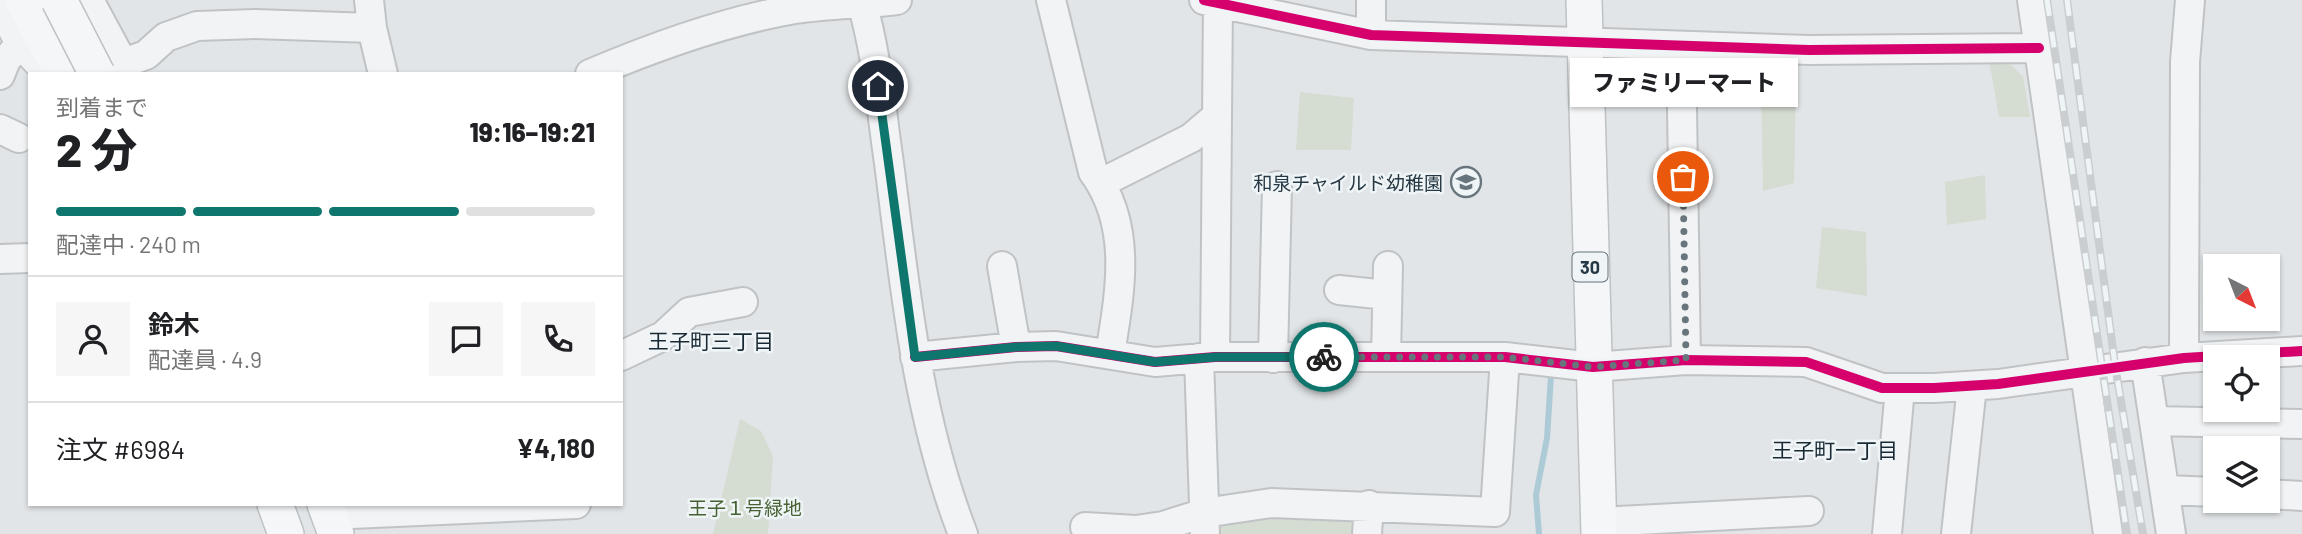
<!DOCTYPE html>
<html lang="ja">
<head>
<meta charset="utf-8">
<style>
  body { margin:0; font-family:Barlow,"Noto Sans JP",sans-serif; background:#f6f6f6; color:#202124; height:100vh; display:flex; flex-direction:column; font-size:26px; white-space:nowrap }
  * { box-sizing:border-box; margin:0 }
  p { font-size:23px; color:#757577 }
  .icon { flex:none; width:38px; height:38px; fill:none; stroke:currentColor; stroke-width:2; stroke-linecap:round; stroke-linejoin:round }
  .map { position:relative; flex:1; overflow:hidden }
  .panel { position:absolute; left:28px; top:72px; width:595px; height:434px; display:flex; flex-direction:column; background:#fff; border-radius:0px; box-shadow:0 2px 5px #0004 }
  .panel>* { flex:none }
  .needle { width:46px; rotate:138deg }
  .buttons { position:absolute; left:2203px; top:254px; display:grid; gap:14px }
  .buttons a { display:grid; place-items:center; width:77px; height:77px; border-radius:0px; background:#fff; box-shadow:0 2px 5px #0004; font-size:35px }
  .pin { position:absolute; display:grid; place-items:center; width:60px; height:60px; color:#fff; margin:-30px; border:4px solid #fff; border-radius:50%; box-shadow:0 2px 7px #0007 }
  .courier { position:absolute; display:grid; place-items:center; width:70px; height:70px; margin:-35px; border:5px solid #0f766e; border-radius:50%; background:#fff; color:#222; box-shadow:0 2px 9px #0007 }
  .bubble { position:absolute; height:49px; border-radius:0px; background:#fff; box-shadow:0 2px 5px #0004; font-size:23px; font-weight:800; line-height:49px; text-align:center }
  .overview em { font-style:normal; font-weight:800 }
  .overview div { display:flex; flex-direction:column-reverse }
  .overview { display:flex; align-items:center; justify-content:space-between; height:119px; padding:0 28px }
  h1 { font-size:46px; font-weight:800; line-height:52px }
  .bar { display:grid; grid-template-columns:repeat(4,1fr); gap:10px 7px; align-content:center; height:84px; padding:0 28px }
  .bar i { height:9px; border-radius:5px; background:#e0e0e0 }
  .bar .current { background:#0f766e }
  .bar p { grid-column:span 4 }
  .line { display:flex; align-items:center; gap:18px; padding:0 28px; border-top:2px solid #e0e0e0 }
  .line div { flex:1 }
  .round { display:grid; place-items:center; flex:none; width:74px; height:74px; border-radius:0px; background:#f6f6f6 }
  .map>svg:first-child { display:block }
  .green { fill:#d5dcd1 }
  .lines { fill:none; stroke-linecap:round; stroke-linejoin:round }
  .stream { stroke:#adcbd6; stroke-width:6 }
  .minor-casing { stroke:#c0c3c5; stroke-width:32 }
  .major-casing { stroke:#bdc2c5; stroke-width:38 }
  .minor { stroke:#f1f3f4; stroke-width:28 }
  .major { stroke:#f5f6f7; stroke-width:35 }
  .rail-casing { stroke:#caced0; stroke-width:8 }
  .rail { stroke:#eff5f7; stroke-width:5; stroke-dasharray:16; stroke-linecap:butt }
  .major-bridge-casing { stroke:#bdc2c5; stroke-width:38; stroke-linecap:butt }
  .major-bridge { stroke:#f5f6f7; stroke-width:35 }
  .cycleway-casing { stroke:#eff5f7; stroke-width:15 }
  .cycleway { stroke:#d6006c; stroke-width:10 }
  .done { stroke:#68757c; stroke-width:7; stroke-dasharray:0 12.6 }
  .route { stroke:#0f766e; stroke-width:9 }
  .labels { text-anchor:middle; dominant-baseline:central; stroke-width:5; stroke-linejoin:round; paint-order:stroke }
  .shield { fill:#eff5f7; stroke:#627179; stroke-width:2 }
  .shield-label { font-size:18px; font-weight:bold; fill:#263843 }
  .poi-label { font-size:19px; fill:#263843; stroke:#eff5f7; text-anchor:end }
  .park-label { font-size:19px; fill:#476132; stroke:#eff5f7 }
  .neighbourhood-label { font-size:21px; fill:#182934; stroke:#eff5f7 }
</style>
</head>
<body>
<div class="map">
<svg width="2302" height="534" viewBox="0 0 2302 534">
  <rect width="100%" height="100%" fill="#e2e5e7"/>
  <path class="green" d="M1989,60L2007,61L2023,77L2030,117H1999Z
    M1761,86L1796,87L1794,183L1763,191Z
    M1300,92L1354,98L1351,150H1296Z
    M1985,175L1986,219L1947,225L1945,182Z
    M1822,227L1866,232L1867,296L1816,288Z
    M740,419L761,431L773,456L768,534H713Z
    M1358,512L1363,534H1213L1219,516Z"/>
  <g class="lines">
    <path class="stream" d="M1539,534L1536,495L1547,438L1551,376"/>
    <g class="minor-casing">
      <path id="minor" d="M89,0L123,63
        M369,0L372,28L383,74
        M861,0C877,53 881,109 889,163C905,288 917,416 963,534
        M1051,0L1093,172C1133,226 1120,292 1110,354
        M1204,0L1371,35L1809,50L2039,48
        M2032,0L2108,534
        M0,5L20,44L49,74
        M1371,35V0
        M1681,47L1686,360
        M93,74L146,55L166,37L197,26L255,24L372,28
        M590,74C656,46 725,21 795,9C829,4 864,4 897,0
        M0,75L6,60L20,44
        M0,129L19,138
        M1101,183L1191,138L1217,116
        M0,259L30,258
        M1002,266L1016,347
        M1339,290L1387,295
        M621,356L663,336L689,312L743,302
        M915,357L1016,347L1056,346L1155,362L1215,357H1505L1593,367L1686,360L1806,362L1882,388H1934L1998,384L2184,358L2302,351
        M1215,357L1218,0
        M1386,357L1388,266
        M1199,358L1205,534
        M1273,358L1277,186
        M2184,358L2185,62L2190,0
        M2145,362L2171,534
        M2154,421L2302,424
        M2165,490L2216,492
        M2268,494L2302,496
        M329,515L576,504
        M1599,522L1809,511
        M1085,527L1136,530L1163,526L1204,513L1271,503L1495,512L1505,357
        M1367,534L1369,505
        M1887,534L1900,388
        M1956,534L1972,386"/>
    </g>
    <g class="major-casing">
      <path id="major" d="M23,0L63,74
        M1584,0L1599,534
        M275,504L286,534
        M325,504L336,534"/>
    </g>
    <use href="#minor" class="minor"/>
    <use href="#major" class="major"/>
    <g class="rail-casing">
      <path id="rail" d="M2047,0L2127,534
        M2067,0L2115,365L2143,534"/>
    </g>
    <use href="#rail" class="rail"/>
    <g class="major-bridge-casing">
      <path id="major-bridge" d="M59,0L97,74"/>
    </g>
    <use href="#major-bridge" class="major-bridge"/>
    <g class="cycleway-casing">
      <path id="cycleway" d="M1204,0L1371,35L1809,50L2039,48
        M915,357L1016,347L1056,346L1155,362L1215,357H1505L1593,367L1686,360L1806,362L1882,388H1934L1998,384L2184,358L2302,351"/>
    </g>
    <use href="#cycleway" class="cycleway"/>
  </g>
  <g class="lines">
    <path class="done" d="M1324,357H1505L1593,367L1686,360L1683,177"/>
    <path class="route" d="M878,86L915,357L1016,347L1056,346L1155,362L1216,357H1324"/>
  </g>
  <defs>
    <g id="school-ring" transform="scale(1.575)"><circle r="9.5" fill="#eff5f7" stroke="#68757c" stroke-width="1.5"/><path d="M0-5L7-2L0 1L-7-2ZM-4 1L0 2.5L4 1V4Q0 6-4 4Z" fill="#68757c"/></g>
  </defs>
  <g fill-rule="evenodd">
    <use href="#school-ring" x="1466" y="182"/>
  </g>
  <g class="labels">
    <rect class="shield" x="1572.5" y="252.5" width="35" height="29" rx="5"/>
    <g class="shield-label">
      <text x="1590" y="267">30</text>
    </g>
    <g class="poi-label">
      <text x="1443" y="182">和泉チャイルド幼稚園</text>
    </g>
    <g class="park-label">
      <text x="745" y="507">王子１号緑地</text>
    </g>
    <g class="neighbourhood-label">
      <text x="711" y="340">王子町三丁目</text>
      <text x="1835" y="449">王子町一丁目</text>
    </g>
  </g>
</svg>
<div class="buttons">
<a><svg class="needle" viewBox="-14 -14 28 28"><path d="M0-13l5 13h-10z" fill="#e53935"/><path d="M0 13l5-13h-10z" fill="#757577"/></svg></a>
<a><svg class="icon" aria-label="locate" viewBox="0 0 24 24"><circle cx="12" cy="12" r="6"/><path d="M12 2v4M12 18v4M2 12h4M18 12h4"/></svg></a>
<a><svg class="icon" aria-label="layers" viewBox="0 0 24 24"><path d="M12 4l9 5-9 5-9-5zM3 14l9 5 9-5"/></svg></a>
</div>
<div class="pin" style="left:1683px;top:177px;background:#ea580c"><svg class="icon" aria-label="bag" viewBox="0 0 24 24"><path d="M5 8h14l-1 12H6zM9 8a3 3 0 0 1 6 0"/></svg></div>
<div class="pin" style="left:878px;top:86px;background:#1f2937"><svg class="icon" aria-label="home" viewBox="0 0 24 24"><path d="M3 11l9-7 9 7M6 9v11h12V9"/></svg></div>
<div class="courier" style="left:1324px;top:357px"><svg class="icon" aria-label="bike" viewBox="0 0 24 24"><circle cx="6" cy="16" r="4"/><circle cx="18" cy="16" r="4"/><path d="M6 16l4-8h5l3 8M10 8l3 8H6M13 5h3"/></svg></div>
<div class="bubble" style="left:1570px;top:58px;width:228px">ファミリーマート</div>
<section class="panel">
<div class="overview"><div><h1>2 分</h1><p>到着まで</p></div><em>19:16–19:21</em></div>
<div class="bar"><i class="current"></i><i class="current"></i><i class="current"></i><i></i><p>配達中 · 240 m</p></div>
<div class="line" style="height:126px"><a class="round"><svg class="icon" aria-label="person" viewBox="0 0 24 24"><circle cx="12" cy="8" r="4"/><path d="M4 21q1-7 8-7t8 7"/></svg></a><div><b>鈴木</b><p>配達員 · 4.9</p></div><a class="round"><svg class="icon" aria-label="chat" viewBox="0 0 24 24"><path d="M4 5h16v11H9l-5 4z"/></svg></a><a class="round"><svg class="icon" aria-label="phone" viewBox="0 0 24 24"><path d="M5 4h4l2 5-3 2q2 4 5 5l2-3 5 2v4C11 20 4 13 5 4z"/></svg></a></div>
<div class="line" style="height:91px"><div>注文 #6984</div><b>¥4,180</b></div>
</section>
</div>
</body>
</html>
